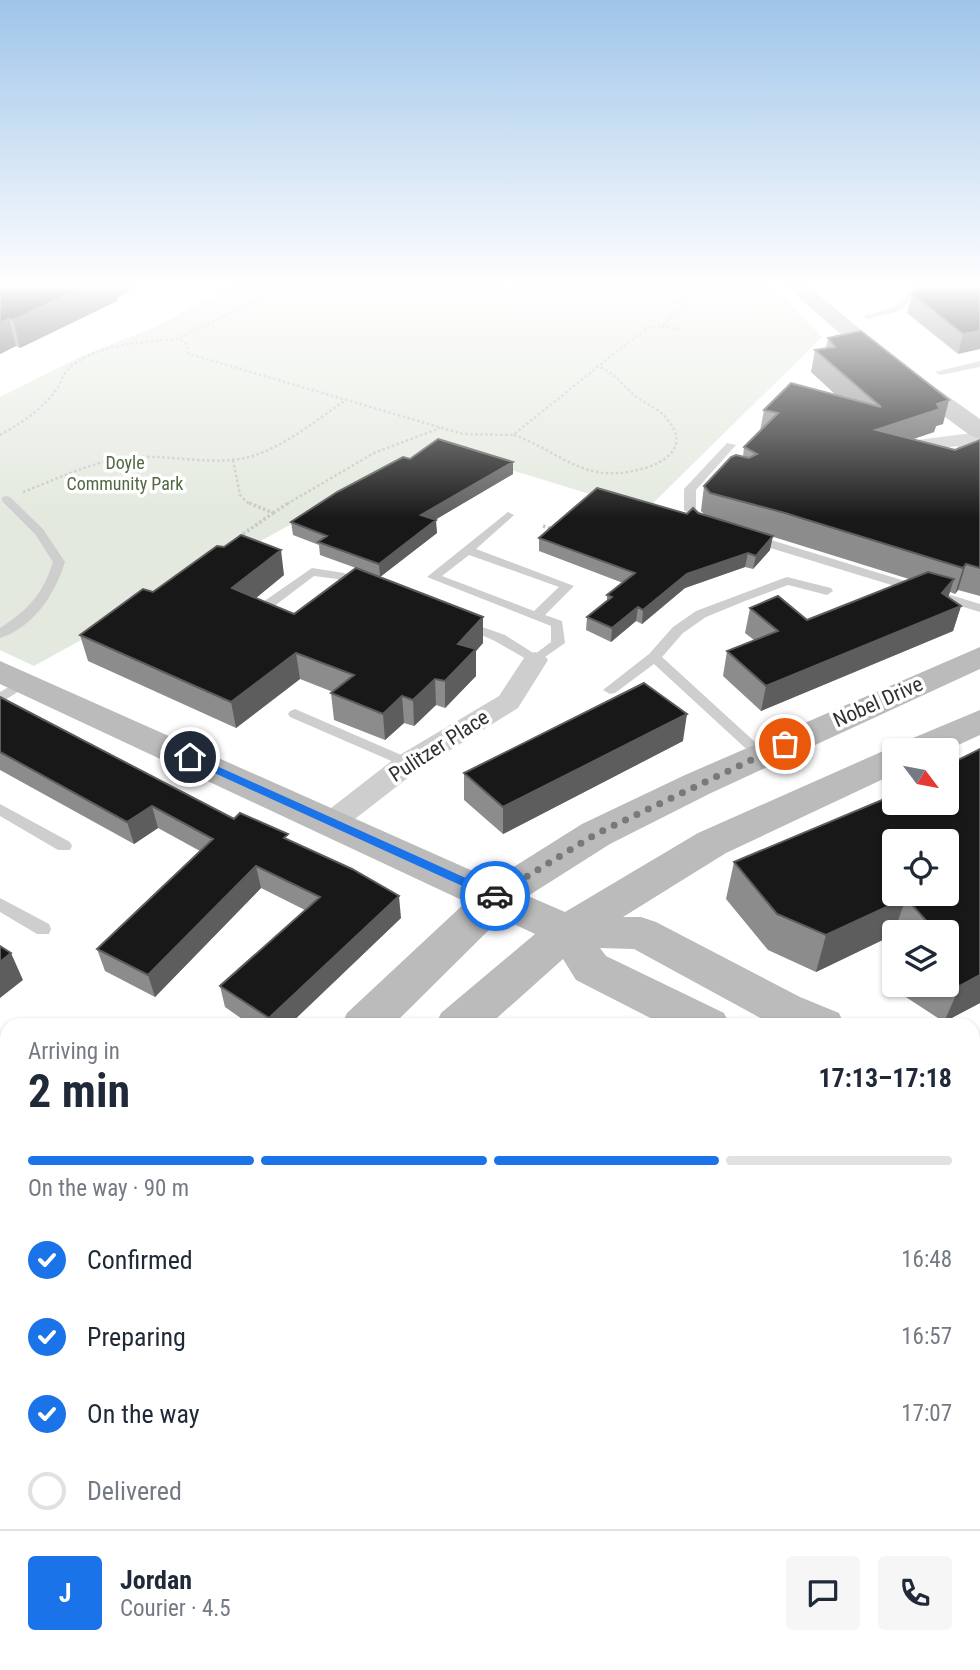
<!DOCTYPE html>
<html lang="en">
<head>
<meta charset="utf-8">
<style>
  body { margin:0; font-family:"Roboto Condensed",sans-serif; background:#f6f6f7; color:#1f2937; height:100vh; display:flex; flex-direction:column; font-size:26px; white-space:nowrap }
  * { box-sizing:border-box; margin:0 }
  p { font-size:23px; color:#747a83 }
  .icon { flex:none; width:38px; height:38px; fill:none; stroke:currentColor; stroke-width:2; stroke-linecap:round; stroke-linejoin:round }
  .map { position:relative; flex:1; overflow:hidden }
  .sheet { position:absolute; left:0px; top:1018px; width:980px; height:653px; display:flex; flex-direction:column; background:#fff; border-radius:21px 21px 0 0; box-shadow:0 2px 5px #0004 }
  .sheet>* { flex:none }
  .needle { width:46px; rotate:122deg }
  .tools { position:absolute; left:882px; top:738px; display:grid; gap:14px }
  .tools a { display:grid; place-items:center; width:77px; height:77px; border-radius:7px; background:#fff; box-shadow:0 2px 5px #0004; font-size:35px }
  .pin { position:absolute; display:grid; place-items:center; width:60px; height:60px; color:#fff; margin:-30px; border:4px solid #fff; border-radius:50%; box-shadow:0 2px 7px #0007 }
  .courier { position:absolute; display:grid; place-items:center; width:70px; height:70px; margin:-35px; border:5px solid #1a73e8; border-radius:50%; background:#fff; color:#222; box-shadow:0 2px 9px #0007 }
  .headline em { font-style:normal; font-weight:700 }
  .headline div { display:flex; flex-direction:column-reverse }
  .headline { display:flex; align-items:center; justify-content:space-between; height:119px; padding:0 28px }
  h1 { font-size:46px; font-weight:700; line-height:52px }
  .bar { display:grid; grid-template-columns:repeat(4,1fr); gap:10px 7px; align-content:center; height:84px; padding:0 28px }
  .bar i { height:9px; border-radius:5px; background:#e0e1e3 }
  .bar .current { background:#1a73e8 }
  .bar p { grid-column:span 4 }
  .line { display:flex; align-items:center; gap:18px; padding:0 28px; border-top:2px solid #e0e1e3 }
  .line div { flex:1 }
  .round { display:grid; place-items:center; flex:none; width:74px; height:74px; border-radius:7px; background:#f6f6f7 }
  ol { padding:0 28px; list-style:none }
  li { display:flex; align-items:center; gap:21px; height:77px }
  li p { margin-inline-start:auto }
  li .icon { padding:7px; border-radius:50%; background:#1a73e8; color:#fff; stroke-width:4 }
  li:last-child { color:#747a83 }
  li i { width:38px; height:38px; border:4px solid #e0e1e3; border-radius:50% }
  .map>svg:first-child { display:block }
  .green { fill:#e3e9de }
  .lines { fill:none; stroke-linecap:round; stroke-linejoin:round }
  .path-far2 { stroke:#c8c8c8; stroke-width:2.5; stroke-dasharray:2.5 2.5; stroke-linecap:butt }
  .path-far1 { stroke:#c8c8c8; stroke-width:3.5; stroke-dasharray:2.5 2.5; stroke-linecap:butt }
  .path { stroke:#c8c8c8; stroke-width:6; stroke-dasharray:5 5; stroke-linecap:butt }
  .lane { fill:#cecece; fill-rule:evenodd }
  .street { fill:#cecece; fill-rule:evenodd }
  .secondary { fill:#bbb; fill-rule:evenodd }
  .wall { fill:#8c8c8c }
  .shaded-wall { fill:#5d5d5d }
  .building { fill:#181818; stroke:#5d5d5d; stroke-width:2; fill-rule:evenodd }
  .route { fill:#1a73e8 }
  .done { stroke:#797979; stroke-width:7; stroke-dasharray:0 12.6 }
  .labels { text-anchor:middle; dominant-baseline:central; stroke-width:7; stroke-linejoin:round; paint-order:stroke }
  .far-park-label { font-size:18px; fill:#526943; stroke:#fff }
  .street-label { font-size:21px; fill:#313131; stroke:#fff }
</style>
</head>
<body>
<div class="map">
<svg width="980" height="1670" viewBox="0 0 980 1670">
  <rect width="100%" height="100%" fill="#fff"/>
  <path class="green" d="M231,286H773L822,337L645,511L433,446L34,666L0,650V397L82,356L155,327Z"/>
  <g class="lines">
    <path class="path-far2" d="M267,286L257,300L177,339L185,342L189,354L463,434L513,435L631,340L648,328L664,325L682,307L665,286
      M662,327L680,329
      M0,435C22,423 44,408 58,387C61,383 62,377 65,373C89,344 143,342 177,339
      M514,435C544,445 572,470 604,473C632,476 700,460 668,420C659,408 644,404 633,394C621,384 615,373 600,367
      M233,460L240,495L249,504
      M23,492C60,478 96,459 136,457C173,455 212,466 249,457C285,447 316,420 346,400
      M287,504L374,453L440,428"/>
    <path class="path-far1" d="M273,513L290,502
      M543,526L556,530
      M239,537L273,513L247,502"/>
    <path class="path" d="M0,1173L7,1175"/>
    <path class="lane" d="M119,286H133L140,289L136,292Z
      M915,286H924L900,311L868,319L863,316L894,307Z
      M980,361V367L940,375L935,372Z
      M727,443L736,445L696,490V509L713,524L711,526H703L684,510V489Z
      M6,496L10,497L43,529L65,562C55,594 34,627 0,638V628C28,610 43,594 53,562L35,534L2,501V497Z
      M508,512L514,515L512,517L476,549L574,586L545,615L562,621L565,643L535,664L495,641L458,625L465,621L505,635L535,654L551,642V626L427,577ZM469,555L559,587L534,611L442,576Z
      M751,534L980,604V612L747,541V535Z
      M312,568L344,573L368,585L362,589L337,579L314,576L260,617H250V611Z
      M787,577L831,588L833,591L827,595L788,585L745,601L706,617L683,633L662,657L766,752L768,755L766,758H756L654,664L615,693L610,694L603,690L649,654L673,627L696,611Z
      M24,678L31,682L29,685L0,703V692Z
      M295,709L413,760L415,763L413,766H403L290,717L288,714L290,711Z
      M0,804L70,842L72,846L70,850H58L0,816Z
      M0,898L49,924L51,929L49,934H37L0,912Z
      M973,1310L980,1313V1340L973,1337Z
      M512,1664H555L557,1670H514Z
      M585,1664H611V1670H585Z"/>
    <path class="street" d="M980,432V450L974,453L967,463C949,468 917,468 914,444L917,440ZM958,446L953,454H947L935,449Z
      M535,652L544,655L548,660L518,708L418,770L342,829L332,832L322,829L317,822L322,815L398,756L499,696L526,655Z"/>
    <path class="secondary" d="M786,286H808L901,363L980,419V439L971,436L885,373Z
      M980,647V669L711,793L610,844L528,896L565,912L698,833L881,752L897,749L901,743L980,710V735L945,751H894V774L726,853L623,917H641L656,922L800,997L839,1013L845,1026H775L634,949L600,948L606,956L724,1013L730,1026H666L576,980L563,959L488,1026H435L441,1013L535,934L501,918L392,1026H341L347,1013L466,902L0,684V661L493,880L582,824L685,775Z
      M973,1051L980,1052V1090L973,1089Z
      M973,1107L980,1109V1151L973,1149Z
      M7,1495V1565L0,1568V1498Z
      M35,1664H99L97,1670H33Z"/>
  </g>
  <path class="wall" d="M0,286H127L129,292L117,298V301L20,348L16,346L0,354Z
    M980,286L958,354L907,313L912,294Z
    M828,338L943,424L936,426L934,432L913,439L955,450L980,440V596L958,590L955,594L950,592L948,597L961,606L953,631L761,711L723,676L727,651L754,640L745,633L750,608L807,620L909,579L764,534L770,550L753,569L745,567L685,588L642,624L636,621L611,642L586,630L587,617L607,601V595L623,583L539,551V538L698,513L705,515L701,511L704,486L743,457L744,447L760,431L764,410L836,395L811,372L815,350L826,348Z
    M410,459L513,474L435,520L437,533L380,577L483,643L476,651V676L445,708L436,705L414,726L404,723L385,740L334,720L331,693L333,692L300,679L236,728L88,661L80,635L153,592L284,575L256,598L294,614L356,568L320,555L319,545L293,535L291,522Z
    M0,697L234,819L289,840L401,918L288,1026H252L225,1007L220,986L305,910L261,888L155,997L105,971L97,949L200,851L158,828L134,844L0,770Z
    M683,741L503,834L464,800V773Z
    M980,749V1003L944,1022L892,988L894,982V985H947V933H894V936L893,935L816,972L768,950L726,899L734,862L949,772L952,763Z
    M686,1664H973L980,1670H685Z"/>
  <path class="shaded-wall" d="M87,286H127L129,292L117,298V301L20,348L13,320Z
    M9,319L16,346L0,354V323Z
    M980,331V349L958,354L963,334Z
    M949,400L943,424L936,426L934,432L870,454L876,430L937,404Z
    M513,462V474L421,528V515Z
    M436,520L437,533L380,577L379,564Z
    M773,536L770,550L753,569L756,556Z
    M281,550L284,575L236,614L232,588Z
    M748,553L745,567L685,588L642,624L643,610L687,574Z
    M966,564L958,590L955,594L963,568Z
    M954,579L946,604L961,606L953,631L761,711L766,686L942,593Z
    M638,607L636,621L611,642L612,628Z
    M483,617V643L476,651V676L445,708V681L458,644Z
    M296,653L300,679L236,728L231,702Z
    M435,679L436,705L414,726L413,700Z
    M402,696L404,723L385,740L383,714Z
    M687,714L683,741L503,834V807Z
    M152,806L158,828L134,844L127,822Z
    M256,866L261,888L155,997L148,975Z
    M399,896L401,918L288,1026H270L269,1018Z
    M906,898L893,935L816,972L826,935Z
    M11,953L23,980L0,998V962Z
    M980,975V1003L944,1022L960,986Z"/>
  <path class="building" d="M0,286H87L13,320L9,319L0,323Z
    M920,286H980V331L963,334L912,294Z
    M861,331L949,400L937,404L940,409L876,430L955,450L980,440V568L966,564L963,568L785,513L710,493L704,486L731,457L736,455L749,458L757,454L744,447L778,413L764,410L791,383L881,407L815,350L835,347L828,338Z
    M438,439L513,462L421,515L436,520L379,564L318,542L327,536L291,522L337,492L403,457L410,459Z
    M597,488L687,514L693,508L698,513L773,536L756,556L748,553L687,574L643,610L638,607L612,628L587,617L612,597L607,595L635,573L539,538Z
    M241,535L281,550L232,588L294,614L356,568L483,617L458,644L476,649L445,681L435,679L413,700L402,696L383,714L331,693L354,675L296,653L231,702L80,635L143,589L153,592L217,546L224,547Z
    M928,572L954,579L942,593L961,606L766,686L727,651L778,631L750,608L778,596L807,620Z
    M644,683L687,714L503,807L464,773Z
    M0,697L234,819L240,813L288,834L284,838L352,869L399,896L269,1018L220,986L320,897L256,866L148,975L97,949L213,839L152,806L127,822L0,752Z
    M980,749V975L960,986L947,978V933H937L906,898L826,935L777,914L734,862L894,795V803H947V773L957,768L952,763ZM894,842H947V894H894Z
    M0,946L11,953L0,962Z
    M973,1522L980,1530V1670H689L690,1664H973Z"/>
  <linearGradient id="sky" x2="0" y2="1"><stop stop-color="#9ec5e9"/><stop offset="0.55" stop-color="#fff"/><stop offset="1" stop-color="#fff" stop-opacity="0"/></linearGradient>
  <rect width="980" height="519" fill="url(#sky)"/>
  <path class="route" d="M190,754L499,893L501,896L495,900L491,899L186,760V755Z"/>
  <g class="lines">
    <path class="done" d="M495,896L596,834L785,744"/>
  </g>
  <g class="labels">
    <g class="far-park-label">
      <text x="125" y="462">Doyle<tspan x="125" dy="21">Community Park</tspan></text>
    </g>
    <g class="street-label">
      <text transform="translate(878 702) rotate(-24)">Nobel Drive</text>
      <text transform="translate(439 746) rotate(-33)">Pulitzer Place</text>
    </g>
  </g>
</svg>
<div class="tools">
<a><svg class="needle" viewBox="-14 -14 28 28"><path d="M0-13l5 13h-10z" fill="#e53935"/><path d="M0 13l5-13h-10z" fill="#747a83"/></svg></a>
<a><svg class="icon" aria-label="locate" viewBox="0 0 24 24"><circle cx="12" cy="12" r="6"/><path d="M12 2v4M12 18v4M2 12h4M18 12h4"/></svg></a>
<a><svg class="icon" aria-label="layers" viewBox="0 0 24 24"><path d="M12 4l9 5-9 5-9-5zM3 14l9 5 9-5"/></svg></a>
</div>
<div class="pin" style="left:785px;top:744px;background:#ea580c"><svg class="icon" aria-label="bag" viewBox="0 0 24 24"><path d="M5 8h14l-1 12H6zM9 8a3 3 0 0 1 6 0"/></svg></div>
<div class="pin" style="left:190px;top:757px;background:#1f2937"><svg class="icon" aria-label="home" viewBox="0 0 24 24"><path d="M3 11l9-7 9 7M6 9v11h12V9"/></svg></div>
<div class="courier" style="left:495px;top:896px"><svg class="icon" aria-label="car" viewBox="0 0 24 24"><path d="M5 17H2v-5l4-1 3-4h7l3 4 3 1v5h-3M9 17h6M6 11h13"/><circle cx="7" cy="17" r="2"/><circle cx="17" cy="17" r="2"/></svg></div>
<section class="sheet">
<div class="headline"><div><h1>2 min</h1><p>Arriving in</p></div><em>17:13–17:18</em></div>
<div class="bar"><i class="current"></i><i class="current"></i><i class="current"></i><i></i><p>On the way · 90 m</p></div>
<ol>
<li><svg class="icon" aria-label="check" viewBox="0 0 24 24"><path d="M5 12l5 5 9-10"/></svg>Confirmed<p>16:48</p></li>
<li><svg class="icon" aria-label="check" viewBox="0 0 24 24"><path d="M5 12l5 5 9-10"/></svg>Preparing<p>16:57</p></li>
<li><svg class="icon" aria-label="check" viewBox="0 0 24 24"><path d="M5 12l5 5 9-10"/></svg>On the way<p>17:07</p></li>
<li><i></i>Delivered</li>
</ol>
<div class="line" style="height:126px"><b class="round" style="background:#1a73e8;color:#fff">J</b><div><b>Jordan</b><p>Courier · 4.5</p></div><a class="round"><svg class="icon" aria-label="chat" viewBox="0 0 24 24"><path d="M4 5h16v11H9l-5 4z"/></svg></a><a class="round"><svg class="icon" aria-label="phone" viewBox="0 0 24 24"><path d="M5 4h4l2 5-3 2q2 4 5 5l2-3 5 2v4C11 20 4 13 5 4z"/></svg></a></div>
</section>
</div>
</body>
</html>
